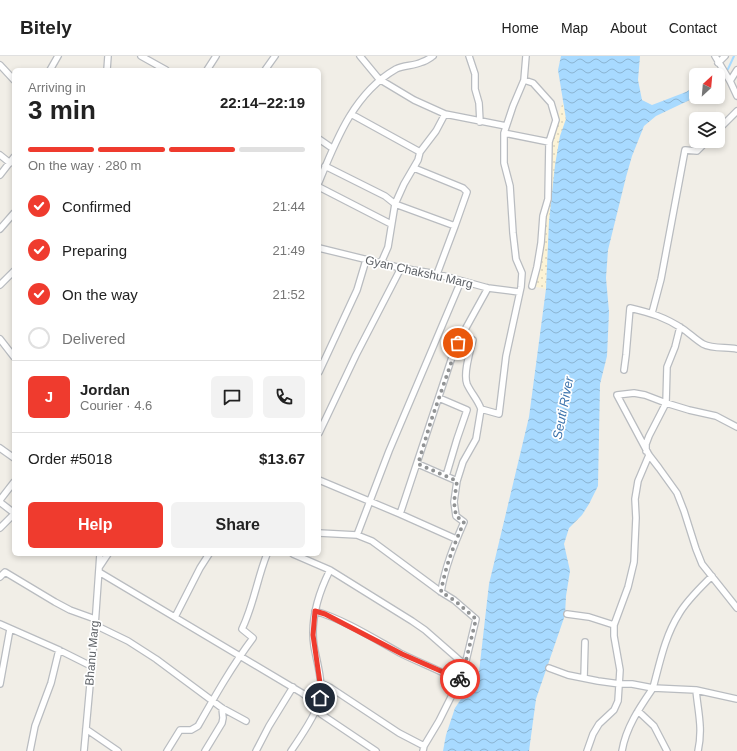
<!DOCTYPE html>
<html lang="en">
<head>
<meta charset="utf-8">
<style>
  body { margin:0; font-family:Helvetica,sans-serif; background:#f2f2f2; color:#222; height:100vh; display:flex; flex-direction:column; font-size:15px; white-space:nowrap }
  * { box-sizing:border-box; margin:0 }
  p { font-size:13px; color:#767676 }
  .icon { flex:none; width:22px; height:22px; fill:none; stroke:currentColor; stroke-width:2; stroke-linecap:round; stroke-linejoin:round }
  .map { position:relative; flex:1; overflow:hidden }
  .sheet { position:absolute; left:12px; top:12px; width:309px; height:488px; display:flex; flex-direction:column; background:#fff; border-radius:6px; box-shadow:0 2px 6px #0003 }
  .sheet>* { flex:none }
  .needle { width:26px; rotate:26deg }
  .tools { position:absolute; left:689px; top:12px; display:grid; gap:8px }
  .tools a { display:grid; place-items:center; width:36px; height:36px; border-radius:6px; background:#fff; box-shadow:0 2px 6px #0003; font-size:20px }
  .pin { position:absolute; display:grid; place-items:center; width:34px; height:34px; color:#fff; margin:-17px; border:2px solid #fff; border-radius:50%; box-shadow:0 1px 4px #0007 }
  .courier { position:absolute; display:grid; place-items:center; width:40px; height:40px; margin:-20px; border:3px solid #ef3b2e; border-radius:50%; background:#fff; color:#222; box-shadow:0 1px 5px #0007 }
  .summary em { font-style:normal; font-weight:700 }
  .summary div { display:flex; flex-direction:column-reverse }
  .summary { display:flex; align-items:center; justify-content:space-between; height:68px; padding:0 16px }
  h1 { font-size:26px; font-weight:700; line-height:30px }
  .bar { display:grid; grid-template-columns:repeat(4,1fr); gap:6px 4px; align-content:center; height:48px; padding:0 16px }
  .bar i { height:5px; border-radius:3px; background:#e0e0e0 }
  .bar .on { background:#ef3b2e }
  .bar p { grid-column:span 4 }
  .line { display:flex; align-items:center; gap:10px; padding:0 16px; border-top:1px solid #e0e0e0 }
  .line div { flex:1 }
  .round { display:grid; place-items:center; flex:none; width:42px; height:42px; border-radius:6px; background:#f2f2f2 }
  ol { padding:0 16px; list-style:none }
  li { display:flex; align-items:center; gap:12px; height:44px }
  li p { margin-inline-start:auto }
  li .icon { padding:4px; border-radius:50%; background:#ef3b2e; color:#fff; stroke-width:4 }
  li:last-child { color:#767676 }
  li i { width:22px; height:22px; border:2px solid #e0e0e0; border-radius:50% }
  .action { display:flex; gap:8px; margin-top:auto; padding:8px 16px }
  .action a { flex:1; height:46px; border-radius:6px; background:#ef3b2e; color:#fff; font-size:16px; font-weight:700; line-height:46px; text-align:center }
  .action a+a { background:#f2f2f2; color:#222 }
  header { display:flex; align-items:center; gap:24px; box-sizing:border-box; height:56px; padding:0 20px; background:#fff; border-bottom:1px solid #e0e0e0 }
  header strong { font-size:19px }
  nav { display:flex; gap:22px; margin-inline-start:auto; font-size:14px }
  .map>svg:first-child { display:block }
  .sand { fill:url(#sand-dots) }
  .water { fill:url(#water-waves) }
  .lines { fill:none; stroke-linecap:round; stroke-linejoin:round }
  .stream { stroke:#a8daff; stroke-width:2 }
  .minor-casing { stroke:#b9bcc0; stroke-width:8 }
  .minor { stroke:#fff; stroke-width:5.5 }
  .done { stroke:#919394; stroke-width:4; stroke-dasharray:0 7.2 }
  .route { stroke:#ef3b2e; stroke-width:5 }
  .labels { text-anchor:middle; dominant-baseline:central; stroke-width:3.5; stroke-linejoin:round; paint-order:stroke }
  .street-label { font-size:12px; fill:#5e6267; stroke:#fff }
  .water-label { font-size:13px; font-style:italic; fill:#3d74ad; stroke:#fff }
</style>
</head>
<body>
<header>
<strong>Bitely</strong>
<nav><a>Home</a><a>Map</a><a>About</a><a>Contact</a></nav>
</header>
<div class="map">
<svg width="737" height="695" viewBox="0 0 737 695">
  <defs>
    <pattern id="sand-dots" width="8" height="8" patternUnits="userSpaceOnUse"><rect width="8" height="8" fill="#fcf3d6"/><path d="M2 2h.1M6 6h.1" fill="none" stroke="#dad3bb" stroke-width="1.8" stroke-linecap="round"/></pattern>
    <pattern id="water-waves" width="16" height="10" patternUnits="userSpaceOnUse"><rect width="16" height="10" fill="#a8daff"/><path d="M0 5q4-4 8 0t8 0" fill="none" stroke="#8cb4d2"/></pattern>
  </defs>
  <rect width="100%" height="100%" fill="#f1eee7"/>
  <path class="sand" d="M563,46L566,63L560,80L549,166L546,233L532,230L548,143L549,86L556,64Z"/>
  <path class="water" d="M561,0H640L638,24L642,44L652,49L686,36L696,30V41L656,60L644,70L632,100L626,121L608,194L606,222L609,256L607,300L600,328L598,430L589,448L582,459L569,472L564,488L570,515L566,540L565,559L536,643L529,695H443L446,679L455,652L479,616L489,528L529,361L546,233L549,166L555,109L560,80L566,63L558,14Z"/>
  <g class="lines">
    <path class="stream" d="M718,22L728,13L734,0"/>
    <g class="minor-casing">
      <path id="minor" d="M141,0L166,14
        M360,0L379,23L414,44L445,58L506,70
        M469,0L475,18V33L479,47L480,66
        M715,0L730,25L737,40
        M718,7L725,0
        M0,9L14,24
        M50,14L58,0
        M107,14L108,0
        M207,14L216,0
        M265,14L275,0
        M524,24L533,27L551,47L556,64L549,86L548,143L543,160L541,187L537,211L532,230
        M730,25L737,14
        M351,58L420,96
        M718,74L737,55
        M504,77L549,86
        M319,83L332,92
        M0,99L10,107
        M325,110L385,140L395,148L455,170L437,218
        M414,112L463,132L467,136L455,170
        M0,119L14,101
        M319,126C336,84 354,37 396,13C404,9 414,10 422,6C426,5 430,2 433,0
        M319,131L391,168
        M0,173L14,157
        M319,192L401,212L437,218L488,232L519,236
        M381,207L388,191L395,148L404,128L418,104L420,96L436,75L445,58
        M0,229L14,215
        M652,257L661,223L685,94L697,95L707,85
        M462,279L473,284C470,296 463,317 467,328C471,337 478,344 481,353
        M0,283L14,301
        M624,314L626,299L630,252C651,257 665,261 683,273C689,277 696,284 703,288C712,293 727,291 737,293
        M319,316L357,234L366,204
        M439,342L467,354L457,383L446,420
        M737,371L716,360L689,354L666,347L645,339L634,337L617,339L649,399L659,412L677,437L684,455L696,493L702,508L737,552
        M319,377L356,299L401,212
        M0,392L14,402
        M646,395V388L649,380L666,347L667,311L675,291L680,271
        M418,408L457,425
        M319,424L400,458L456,483
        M14,426L0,444L1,447L14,457
        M400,458L454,295L462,279L488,232
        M0,472L14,458
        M319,477L357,479L372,485L441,536L454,544L476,563L465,609
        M357,479L389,395L461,225
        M293,498L330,514L412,565L425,574L465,609L463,617L439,665L424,690L423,695
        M100,510L108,498
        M99,516L302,637L318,649L321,658L376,695
        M712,520C701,531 687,544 679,558C665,580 660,606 653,632L696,634L737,643
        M0,521L5,516L55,546L70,554L95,563
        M441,536C445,511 454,489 464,466L456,460L454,446L457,425L463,406L476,383L481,353L499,358L506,300L521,231L522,217L516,203L513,177L510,130L504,107V77L513,50L524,24L526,0
        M315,555C345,564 373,582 400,597C420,607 440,614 459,625
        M567,558L589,561L614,569
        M175,561L200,512L209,498
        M0,568L59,594L91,610
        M95,569L128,585L156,603L222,652L246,665
        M549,612L568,619L598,625L620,628H632L653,632C640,651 626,671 622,695
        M584,622L585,586
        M320,627L331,632L399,677L424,690
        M0,628L10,573
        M696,634C698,656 703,672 698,695
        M638,655L654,670L667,695
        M86,673L118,695
        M30,695L35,670L51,627L59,594
        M84,695L94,584L100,498
        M167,695L180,674H191L198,670C215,640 232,610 253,582L242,573C254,548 257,523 267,498
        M205,695L222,667L223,662L222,652
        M256,695L269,670L293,631
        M291,695C300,682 318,656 320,642C323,625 317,607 314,590C310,563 318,538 330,514
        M587,695L593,678L599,668L614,654L618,645L620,614L614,580V569L628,531L634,506L636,462L635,443L638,425L649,399"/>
    </g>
    <use href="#minor" class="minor"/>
  </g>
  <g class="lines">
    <path class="done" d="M458,287L431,365L418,408L457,425L454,446L456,460L464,466C454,489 445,511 441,536L454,544L476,563L463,617L460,623"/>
    <path class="route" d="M320,642V627L313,579L315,555L325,558L402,598L443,616L459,625L460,623"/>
  </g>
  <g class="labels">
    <g class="street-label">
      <text transform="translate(419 216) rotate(13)">Gyan Chakshu Marg</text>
      <text transform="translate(92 597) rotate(-85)">Bhanu Marg</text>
    </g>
    <g class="water-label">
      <text transform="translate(563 352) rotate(-79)">Seuti River</text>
    </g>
  </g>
</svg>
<div class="tools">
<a><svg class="needle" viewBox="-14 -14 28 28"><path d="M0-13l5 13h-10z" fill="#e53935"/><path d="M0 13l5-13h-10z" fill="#767676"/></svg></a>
<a><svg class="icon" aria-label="layers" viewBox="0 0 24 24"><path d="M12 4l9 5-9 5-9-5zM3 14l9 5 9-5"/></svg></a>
</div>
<div class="pin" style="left:458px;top:287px;background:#ea580c"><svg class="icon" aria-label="bag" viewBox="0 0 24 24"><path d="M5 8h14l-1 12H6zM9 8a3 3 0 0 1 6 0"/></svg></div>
<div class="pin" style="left:320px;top:642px;background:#1f2937"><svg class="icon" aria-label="home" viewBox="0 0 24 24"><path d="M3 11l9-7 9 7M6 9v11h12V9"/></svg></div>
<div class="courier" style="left:460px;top:623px"><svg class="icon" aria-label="bike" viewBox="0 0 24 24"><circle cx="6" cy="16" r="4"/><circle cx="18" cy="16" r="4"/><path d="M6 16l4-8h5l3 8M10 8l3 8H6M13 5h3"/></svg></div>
<section class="sheet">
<div class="summary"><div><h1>3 min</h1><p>Arriving in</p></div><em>22:14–22:19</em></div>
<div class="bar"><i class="on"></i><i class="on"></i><i class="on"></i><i></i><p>On the way · 280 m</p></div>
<ol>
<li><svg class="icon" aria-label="check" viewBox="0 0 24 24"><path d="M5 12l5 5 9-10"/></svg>Confirmed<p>21:44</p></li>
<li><svg class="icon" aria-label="check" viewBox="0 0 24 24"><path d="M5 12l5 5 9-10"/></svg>Preparing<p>21:49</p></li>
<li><svg class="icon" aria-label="check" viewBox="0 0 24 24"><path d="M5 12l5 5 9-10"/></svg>On the way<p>21:52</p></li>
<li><i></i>Delivered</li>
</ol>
<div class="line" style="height:72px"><b class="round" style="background:#ef3b2e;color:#fff">J</b><div><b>Jordan</b><p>Courier · 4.6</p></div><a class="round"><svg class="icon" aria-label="chat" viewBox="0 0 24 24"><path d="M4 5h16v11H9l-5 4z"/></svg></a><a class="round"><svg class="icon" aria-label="phone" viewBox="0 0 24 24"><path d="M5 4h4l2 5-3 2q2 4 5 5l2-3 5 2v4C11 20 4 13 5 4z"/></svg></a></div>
<div class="line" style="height:52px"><div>Order #5018</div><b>$13.67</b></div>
<div class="action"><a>Help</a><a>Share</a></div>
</section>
</div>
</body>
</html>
